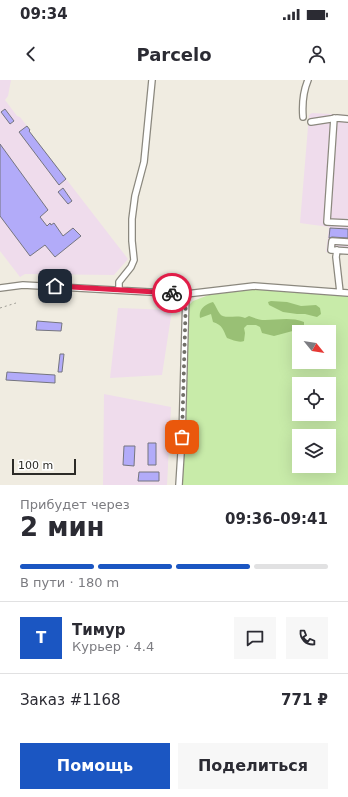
<!DOCTYPE html>
<html lang="ru">
<head>
<meta charset="utf-8">
<style>
  body { margin:0; font-family:"DejaVu Sans",sans-serif; background:#f7f7f7; color:#2b2b33; height:100vh; display:flex; flex-direction:column; font-size:15px; white-space:nowrap }
  * { box-sizing:border-box; margin:0 }
  p { font-size:13px; color:#7c7c81 }
  .icon { flex:none; width:22px; height:22px; fill:none; stroke:currentColor; stroke-width:2; stroke-linecap:round; stroke-linejoin:round }
  .map { position:relative; height:405px; overflow:hidden }
  .drawer { display:flex; flex-direction:column; background:#fff; flex:1 }
  .drawer>* { flex:none }
  .needle { width:26px; rotate:120deg }
  .fabs { position:absolute; left:292px; top:245px; display:grid; gap:8px }
  .fabs a { display:grid; place-items:center; width:44px; height:44px; border-radius:0px; background:#fff; box-shadow:0 4px 16px #0002; font-size:20px }
  .scale { position:absolute; left:12px; bottom:10px; width:64px; box-sizing:border-box; padding-left:4px; border:2px solid #2c2b27; border-top:0; font-size:11px; line-height:14px; white-space:nowrap; color:#2c2b27; -webkit-text-stroke:3px #fff; paint-order:stroke }
  .pin { position:absolute; display:grid; place-items:center; width:34px; height:34px; color:#fff; margin:-17px; border-radius:8px; box-shadow:0 2px 6px #0006 }
  .courier { position:absolute; display:grid; place-items:center; width:40px; height:40px; margin:-20px; border:3px solid #e11d48; border-radius:50%; background:#fff; color:#222; box-shadow:0 1px 5px #0007 }
  .summary em { font-style:normal; font-weight:700 }
  .summary div { display:flex; flex-direction:column-reverse }
  .summary { display:flex; align-items:center; justify-content:space-between; height:68px; padding:0 20px }
  h1 { font-size:26px; font-weight:700; line-height:30px }
  .bar { display:grid; grid-template-columns:repeat(4,1fr); gap:6px 4px; align-content:center; height:48px; padding:0 20px }
  .bar i { height:5px; border-radius:3px; background:#e1e1e2 }
  .bar .selected { background:#1b56c2 }
  .bar p { grid-column:span 4 }
  .line { display:flex; align-items:center; gap:10px; padding:0 20px; border-top:1px solid #e1e1e2 }
  .line div { flex:1 }
  .round { display:grid; place-items:center; flex:none; width:42px; height:42px; border-radius:0px; background:#f7f7f7 }
  .cta { display:flex; gap:8px; margin-top:auto; padding:8px 20px }
  .cta a { flex:1; height:46px; border-radius:0px; background:#1b56c2; color:#fff; font-size:16px; font-weight:700; line-height:46px; text-align:center }
  .cta a+a { background:#f7f7f7; color:#2b2b33 }
  .status { display:flex; justify-content:space-between; align-items:center; height:28px; padding:0 20px; background:#fff; direction:ltr }
  .status svg { height:11px; fill:currentColor }
  header { display:flex; justify-content:space-between; align-items:center; height:52px; padding:0 20px; background:#fff; font-size:18px; font-weight:700 }
  .map>svg:first-child { display:block }
  .industrial { fill:#efdcec }
  .green { fill:#c8eba9; fill-rule:evenodd }
  .forest { fill:#99c075 }
  .building { fill:#b2abf9; stroke:#75757f }
  .lines { fill:none; stroke-linecap:round; stroke-linejoin:round }
  .minor-casing { stroke:#8b887e; stroke-width:8 }
  .path { stroke:#9e9c94; stroke-width:1; stroke-dasharray:2 3; stroke-linecap:butt }
  .minor { stroke:#fff; stroke-width:5.5 }
  .done { stroke:#716f68; stroke-width:4; stroke-dasharray:0 7.2 }
  .route { stroke:#e11d48; stroke-width:5 }
</style>
</head>
<body>
<div class="status"><b>09:34</b><svg viewBox="0 0 49 12"><path d="M0 12V9h3v3zM5 12V6h3v6zM10 12V3h3v9zM15 12V0h3v12zM26 1h20v11H26zM47 4h2v5h-2z"/></svg></div>
<header><svg class="icon" aria-label="back" viewBox="0 0 24 24"><path d="M15 5l-7 7 7 7"/></svg>Parcelo<svg class="icon" aria-label="person" viewBox="0 0 24 24"><circle cx="12" cy="8" r="4"/><path d="M4 21q1-7 8-7t8 7"/></svg></header>
<div class="map">
<svg width="348" height="405" viewBox="0 0 348 405">
  <rect width="100%" height="100%" fill="#f0ece1"/>
  <path class="industrial" d="M0,0H11L8,16L5,20L17,36L20,37L30,50L29,51L128,179L114,195L25,194L20,197L0,171Z
    M312,33L348,35V174L326,172L329,147L300,143L309,35Z
    M118,228L172,230L162,295L110,298Z
    M104,314L171,327L167,405H103Z"/>
  <path class="green" d="M254,208L348,215V405H182L188,226L193,221L214,213ZM299,252H329V282H299ZM299,304H329V334H299ZM299,356H329V386H299Z"/>
  <path class="forest" d="M271,221L287,222L301,226L316,225L320,228L321,234L317,237L305,234H297L283,232L269,225L268,222Z
    M213,222C216,226 217,230 220,234C225,240 236,234 245,238L249,236C254,238 259,240 265,240C278,240 291,237 304,242V246L300,249L274,256L262,253L260,247L256,245H247L244,248L245,253L244,261C239,263 233,260 227,258C223,250 223,245 213,242L211,234L200,238C198,229 206,224 213,222Z"/>
  <path class="building" d="M5,29L14,41L10,44L1,32Z
    M27,46L30,50L29,51L66,99L59,105L19,52Z
    M0,64L48,130L40,137L47,146L50,143L51,145L54,143L63,156L73,148L81,156L55,177L45,165L30,176L0,136Z
    M63,108L72,121L68,124L58,112Z
    M330,148L348,149V158L332,157L329,158Z
    M37,241L62,243L61,251L36,250Z
    M60,274H64L62,292H58Z
    M7,292L55,295V303L6,300Z
    M148,363H156V385H148Z
    M124,366H135L134,386L123,385Z
    M139,392H159V401H138Z"/>
  <g class="lines">
    <g class="minor-casing">
      <path id="minor" d="M303,37C302,24 303,12 308,0
        M334,38L327,142L348,143
        M311,42L337,38L348,39
        M348,162L332,161L331,170L348,171
        M337,170L336,177L340,212
        M0,208L23,205L186,214L254,206L348,213
        M119,210V202L131,187L134,180L132,161V139L135,116L144,82L152,0
        M179,405L182,357L186,214"/>
    </g>
    <path class="path" d="M0,228L16,223"/>
    <use href="#minor" class="minor"/>
  </g>
  <g class="lines">
    <path class="done" d="M172,213L186,214L182,357"/>
    <path class="route" d="M55,206L172,213"/>
  </g>
</svg>
<div class="fabs">
<a><svg class="needle" viewBox="-14 -14 28 28"><path d="M0-13l5 13h-10z" fill="#e53935"/><path d="M0 13l5-13h-10z" fill="#7c7c81"/></svg></a>
<a><svg class="icon" aria-label="locate" viewBox="0 0 24 24"><circle cx="12" cy="12" r="6"/><path d="M12 2v4M12 18v4M2 12h4M18 12h4"/></svg></a>
<a><svg class="icon" aria-label="layers" viewBox="0 0 24 24"><path d="M12 4l9 5-9 5-9-5zM3 14l9 5 9-5"/></svg></a>
</div>
<div class="scale">100 m</div>
<div class="pin" style="left:182px;top:357px;background:#ea580c"><svg class="icon" aria-label="bag" viewBox="0 0 24 24"><path d="M5 8h14l-1 12H6zM9 8a3 3 0 0 1 6 0"/></svg></div>
<div class="pin" style="left:55px;top:206px;background:#1f2937"><svg class="icon" aria-label="home" viewBox="0 0 24 24"><path d="M3 11l9-7 9 7M6 9v11h12V9"/></svg></div>
<div class="courier" style="left:172px;top:213px"><svg class="icon" aria-label="bike" viewBox="0 0 24 24"><circle cx="6" cy="16" r="4"/><circle cx="18" cy="16" r="4"/><path d="M6 16l4-8h5l3 8M10 8l3 8H6M13 5h3"/></svg></div>
</div>
<section class="drawer">
<div class="summary"><div><h1>2 мин</h1><p>Прибудет через</p></div><em>09:36–09:41</em></div>
<div class="bar"><i class="selected"></i><i class="selected"></i><i class="selected"></i><i></i><p>В пути · 180 m</p></div>
<div class="line" style="height:72px"><b class="round" style="background:#1b56c2;color:#fff">Т</b><div><b>Тимур</b><p>Курьер · 4.4</p></div><a class="round"><svg class="icon" aria-label="chat" viewBox="0 0 24 24"><path d="M4 5h16v11H9l-5 4z"/></svg></a><a class="round"><svg class="icon" aria-label="phone" viewBox="0 0 24 24"><path d="M5 4h4l2 5-3 2q2 4 5 5l2-3 5 2v4C11 20 4 13 5 4z"/></svg></a></div>
<div class="line" style="height:52px"><div>Заказ #1168</div><b>771 ₽</b></div>
<div class="cta"><a>Помощь</a><a>Поделиться</a></div>
</section>
</body>
</html>
